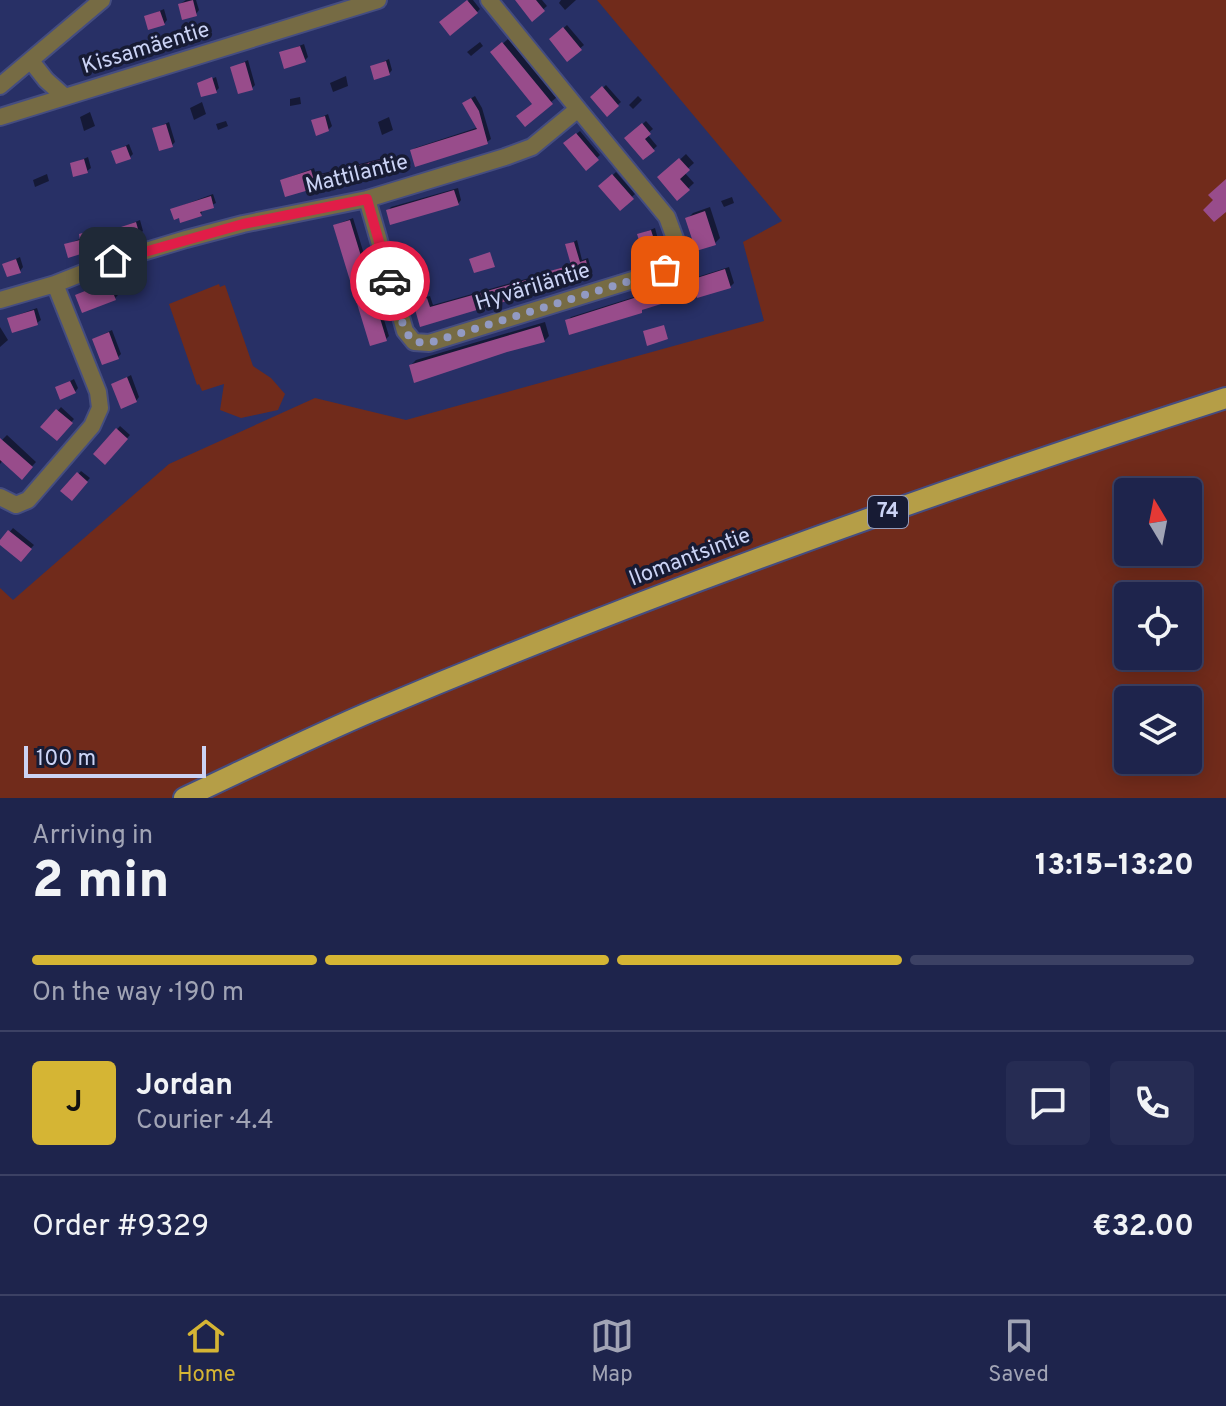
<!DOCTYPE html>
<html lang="en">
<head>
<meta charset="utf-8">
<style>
  body { margin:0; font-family:Overpass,sans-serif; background:#262c53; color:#f1f3f6; height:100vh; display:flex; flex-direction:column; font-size:30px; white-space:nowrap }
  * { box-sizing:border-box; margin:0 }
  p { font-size:26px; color:#a1a4b5 }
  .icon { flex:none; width:44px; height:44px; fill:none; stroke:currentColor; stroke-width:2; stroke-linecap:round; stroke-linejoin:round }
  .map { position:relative; height:798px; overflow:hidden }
  .side { display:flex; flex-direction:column; background:#1e244c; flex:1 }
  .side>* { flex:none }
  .needle { width:52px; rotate:350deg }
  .fabs { position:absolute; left:1114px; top:478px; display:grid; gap:16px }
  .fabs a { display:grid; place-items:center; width:88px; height:88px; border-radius:8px; background:#1e244c; box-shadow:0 4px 20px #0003,0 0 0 2px #3c4164; font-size:40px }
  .scale { position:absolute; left:24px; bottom:20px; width:182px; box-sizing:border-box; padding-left:8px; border:4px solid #cbd3f5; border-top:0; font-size:22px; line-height:28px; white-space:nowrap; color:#cbd3f5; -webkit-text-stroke:6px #171b34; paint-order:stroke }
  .pin { position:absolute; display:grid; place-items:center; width:68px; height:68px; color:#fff; margin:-34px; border-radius:16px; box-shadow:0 4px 12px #0006 }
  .courier { position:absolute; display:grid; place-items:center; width:80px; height:80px; margin:-40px; border:6px solid #e11d48; border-radius:50%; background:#fff; color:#222; box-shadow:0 2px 10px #0007 }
  .overview em { font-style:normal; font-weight:800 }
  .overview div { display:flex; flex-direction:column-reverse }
  .overview { display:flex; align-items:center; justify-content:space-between; height:136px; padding:0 32px }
  h1 { font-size:52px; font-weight:800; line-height:60px }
  .bar { display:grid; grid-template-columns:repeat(4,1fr); gap:12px 8px; align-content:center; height:96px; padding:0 32px }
  .bar i { height:10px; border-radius:6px; background:#3c4164 }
  .bar .selected { background:#d5b534 }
  .bar p { grid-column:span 4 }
  .line { display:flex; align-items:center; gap:20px; padding:0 32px; border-top:2px solid #3c4164 }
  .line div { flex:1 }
  .round { display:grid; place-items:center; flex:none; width:84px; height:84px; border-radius:8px; background:#262c53 }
  .tabs { display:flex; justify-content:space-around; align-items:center; height:112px; border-top:2px solid #3c4164; background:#1e244c; font-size:22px; color:#a1a4b5 }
  .tabs a { display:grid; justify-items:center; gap:4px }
  .tabs .selected { color:#d5b534 }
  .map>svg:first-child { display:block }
  .green { fill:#712b1b; fill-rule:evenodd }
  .shadow { fill:#0007 }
  .building { fill:#984c8b }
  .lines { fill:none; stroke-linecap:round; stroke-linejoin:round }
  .minor-casing { stroke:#454d80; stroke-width:20 }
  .major-casing { stroke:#454d80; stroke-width:24 }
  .minor { stroke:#766b44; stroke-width:16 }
  .major { stroke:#b59e47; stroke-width:20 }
  .done { stroke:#929ac3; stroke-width:8; stroke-dasharray:0 14.4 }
  .route { stroke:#e11d48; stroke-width:10 }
  .labels { text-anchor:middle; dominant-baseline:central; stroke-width:7; stroke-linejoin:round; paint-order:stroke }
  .shield { fill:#171b34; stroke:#959cbb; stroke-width:2 }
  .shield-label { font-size:20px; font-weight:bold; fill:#cbd3f5 }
  .street-label { font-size:22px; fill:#cbd3f5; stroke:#171b34 }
</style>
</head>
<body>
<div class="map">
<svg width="1226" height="798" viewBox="0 0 1226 798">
  <rect width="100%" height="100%" fill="#283066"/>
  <path class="green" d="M597,0H1226V798H0V588L13,600L169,464L315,398L406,420L764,321L743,242L782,221ZM1128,492H1188V552H1128ZM1128,596H1188V656H1128ZM1128,700H1188V760H1128Z
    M219,284L220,287L225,285L253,366L271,378L285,394L278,410L241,418L220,410L224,384L202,391L199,384L197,385L169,304Z"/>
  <path class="shadow" d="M186,0H196L199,10L196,14L180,4Z
    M469,0H473L480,9L477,12L445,19Z
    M523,0H542L547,6L532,19Z
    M561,0H576L565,10L559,3Z
    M164,9L167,20L164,24L146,17Z
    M567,25L584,45L567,59L551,39Z
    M508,39L557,97L525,124L534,103L493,52Z
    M480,42L483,46L471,56L467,52Z
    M304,44L308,57L305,60L282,53Z
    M389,59L392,70L389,74L372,67Z
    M248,60L255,85L252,88L232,68Z
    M346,76L348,86L333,92L330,83Z
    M216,77L219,88L216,91L200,84Z
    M606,85L621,102L607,114L593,97Z
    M475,96L482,108L491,139L487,142L412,151L415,148L479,127L468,100Z
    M638,96L642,100L633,109L629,105Z
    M300,97L301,104L290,106V99Z
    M202,102L206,114L194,120L190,108Z
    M90,112L95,126L84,131L80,117Z
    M328,114L332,126L328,130L313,121Z
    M389,117L393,130L382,135L378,122Z
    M226,121L228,126L218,130L216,124Z
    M646,121L653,129L647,134L657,146L644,158L627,138Z
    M169,122L175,142L172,145L154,129Z
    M580,131L600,155L586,168L565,143Z
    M129,144L133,154L130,157L113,152Z
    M686,154L694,163L684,172L694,183L678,198L660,178Z
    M395,155L398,168L395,171L334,181L282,180L314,168L316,175Z
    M88,157L91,168L87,171L72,164Z
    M616,172L635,194L620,208L601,186Z
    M47,174L49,181L35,187L33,180Z
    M458,188L461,200L458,204L388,211L391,207Z
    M213,194L216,203L203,209L201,214L180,216L173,209Z
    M732,197L734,203L724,207L721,201Z
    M710,207L720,238L714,244L688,218L693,213Z
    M353,218L389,336L386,339L335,225Z
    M140,220L143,231L139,234L123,227Z
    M655,228L661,250L658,253L640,234Z
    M101,229L103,235L85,243L87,248L83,251L66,245L82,238V235Z
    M577,240L582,260L588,258L590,265L585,269L586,274L584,277L552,271L573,263L568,245Z
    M20,257L23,267L20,271L5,264Z
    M729,267L734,283L730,287L697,291L646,307L641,311L567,321L571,317Z
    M529,278L532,289L529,292L421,325L415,302L418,299L430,296L433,305Z
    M103,283L107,291L116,288L118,295L115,298L77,295Z
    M37,308L41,320L37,323L9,318Z
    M545,322L549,336L544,341L411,365L416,360Z
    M0,327L8,340L0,347Z
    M112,330L121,354L118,357L94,339Z
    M131,375L139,397L136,401L114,384Z
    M74,379L78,388L75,392L57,388Z
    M61,407L74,419L57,439L43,427Z
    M120,426L130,435L105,462L96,453Z
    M7,435L36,462L22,477L3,460L0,464V439L2,440Z
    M81,471L90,478L72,498L63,491Z
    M13,528L34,545L21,559L1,542Z"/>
  <path class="building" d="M193,0L197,16L182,20L178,4Z
    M467,0L478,13L450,36L439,22Z
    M515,0H536L545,11L532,22Z
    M160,11L165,25L148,30L144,16Z
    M563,27L582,50L567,62L549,39Z
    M502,42L553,104L525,127L516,116L532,104L490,52Z
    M300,46L306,62L284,69L279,52Z
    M386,61L390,75L374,80L370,66Z
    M245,62L253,90L238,94L230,67Z
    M212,77L217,93L201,97L197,83Z
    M602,86L619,106L607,117L590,97Z
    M471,98L479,111L488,144L415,167L410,150L477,129L462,103Z
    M325,116L329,131L316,136L311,120Z
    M642,123L651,134L645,139L655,151L643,160L624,138Z
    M166,124L173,147L159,151L152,128Z
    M576,133L599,160L586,171L563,143Z
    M126,146L131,159L116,164L111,151Z
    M391,157L396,173L376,179L375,175L334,188L333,183L285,197L280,180L311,170L313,177Z
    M679,158L690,170L680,179L690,190L677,201L657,177Z
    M84,159L88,173L73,177L70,163Z
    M612,174L634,199L620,211L598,186Z
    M1226,179V212L1214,222L1203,210L1213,200L1208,195Z
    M454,190L459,205L390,225L386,210Z
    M211,196L214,208L200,212L202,216L180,223L179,218L174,220L170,209Z
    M705,211L716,245L696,251L685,218Z
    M350,220L387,341L370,346L333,225Z
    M136,222L140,236L125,241L121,227Z
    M97,229L100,240L82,246L84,253L68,258L64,244L80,240L79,234Z
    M651,230L659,255L645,259L637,234Z
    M574,242L580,262L586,260L588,270L582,272L585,278L555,287L550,271L571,265L565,244Z
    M490,252L495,267L474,273L469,259Z
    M16,259L21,273L7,277L2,264Z
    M725,269L731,288L697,298L696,293L642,310V313L569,335L565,320Z
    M526,280L530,294L420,327L413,302L427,298L430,307Z
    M100,285L103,293L112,290L116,300L82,313L75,295Z
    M34,310L38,325L12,333L7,318Z
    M664,325L668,339L647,346L643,331Z
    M540,326L545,342L507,352L414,383L409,365Z
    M109,332L119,359L102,365L92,339Z
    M127,377L137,402L121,409L111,384Z
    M70,381L76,393L60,400L55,387Z
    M56,409L73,423L57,441L40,427Z
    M116,428L128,439L105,465L93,454Z
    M0,438L33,467L22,480L0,460Z
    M77,472L88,482L72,501L60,491Z
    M8,530L32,549L21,562L0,545V540Z"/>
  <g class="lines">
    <g class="minor-casing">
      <path id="minor" d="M31,61L46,80L65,97
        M0,86L102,0
        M0,117L378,0
        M367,199L405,331L414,342L429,343L665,270L676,261L677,244L667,217L578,109
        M0,300L55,284L113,261L186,239L243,224L367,199L505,157L532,147L578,109L489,0
        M0,497L16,505L28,500L92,426L100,408L98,392L55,284"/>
    </g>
    <g class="major-casing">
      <path id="major" d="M184,798C246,769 307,739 370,712C650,593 936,491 1226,398"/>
    </g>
    <use href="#minor" class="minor"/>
    <use href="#major" class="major"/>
  </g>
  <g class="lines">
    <path class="done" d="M390,281L405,331L414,342L429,343L665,270"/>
    <path class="route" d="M113,261L243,224L367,199L390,281"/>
  </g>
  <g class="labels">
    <rect class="shield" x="868" y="496" width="40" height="32" rx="6"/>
    <g class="shield-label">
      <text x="888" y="512">74</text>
    </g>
    <g class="street-label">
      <text transform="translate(146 49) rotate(-17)">Kissamäentie</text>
      <text transform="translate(357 175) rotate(-14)">Mattilantie</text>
      <text transform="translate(533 288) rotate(-17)">Hyväriläntie</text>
      <text transform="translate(690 558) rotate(-21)">Ilomantsintie</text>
    </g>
  </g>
</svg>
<div class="fabs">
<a><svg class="needle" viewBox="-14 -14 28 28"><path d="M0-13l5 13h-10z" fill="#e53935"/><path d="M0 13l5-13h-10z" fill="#a1a4b5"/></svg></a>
<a><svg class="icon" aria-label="locate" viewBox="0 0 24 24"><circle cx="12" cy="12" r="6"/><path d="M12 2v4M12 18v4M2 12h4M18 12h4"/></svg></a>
<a><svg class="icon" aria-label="layers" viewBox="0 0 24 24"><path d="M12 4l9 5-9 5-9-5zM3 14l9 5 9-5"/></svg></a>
</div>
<div class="scale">100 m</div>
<div class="pin" style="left:665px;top:270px;background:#ea580c"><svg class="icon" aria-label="bag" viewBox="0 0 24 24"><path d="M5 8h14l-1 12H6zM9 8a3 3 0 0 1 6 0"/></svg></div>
<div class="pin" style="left:113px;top:261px;background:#1f2937"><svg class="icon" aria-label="home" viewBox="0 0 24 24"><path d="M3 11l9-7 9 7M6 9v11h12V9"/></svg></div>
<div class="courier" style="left:390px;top:281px"><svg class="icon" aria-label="car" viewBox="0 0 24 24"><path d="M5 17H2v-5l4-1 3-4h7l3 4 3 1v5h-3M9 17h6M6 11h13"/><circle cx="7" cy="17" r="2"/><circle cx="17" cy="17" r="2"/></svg></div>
</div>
<section class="side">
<div class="overview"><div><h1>2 min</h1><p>Arriving in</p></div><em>13:15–13:20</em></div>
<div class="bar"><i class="selected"></i><i class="selected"></i><i class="selected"></i><i></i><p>On the way · 190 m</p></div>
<div class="line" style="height:144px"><b class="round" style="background:#d5b534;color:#111">J</b><div><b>Jordan</b><p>Courier · 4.4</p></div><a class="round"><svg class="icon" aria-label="chat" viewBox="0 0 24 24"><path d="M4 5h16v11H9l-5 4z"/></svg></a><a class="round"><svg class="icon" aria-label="phone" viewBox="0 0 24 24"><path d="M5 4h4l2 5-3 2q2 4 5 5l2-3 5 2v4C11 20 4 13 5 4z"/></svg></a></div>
<div class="line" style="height:104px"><div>Order #9329</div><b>€32.00</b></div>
</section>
<nav class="tabs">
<a class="selected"><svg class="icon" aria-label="home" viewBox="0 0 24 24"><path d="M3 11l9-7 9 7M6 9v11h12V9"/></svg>Home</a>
<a><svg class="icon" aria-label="map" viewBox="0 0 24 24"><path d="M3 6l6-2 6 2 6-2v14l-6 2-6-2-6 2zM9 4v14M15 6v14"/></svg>Map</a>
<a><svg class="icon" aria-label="saved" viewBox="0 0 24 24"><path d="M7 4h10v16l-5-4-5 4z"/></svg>Saved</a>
</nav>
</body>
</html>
